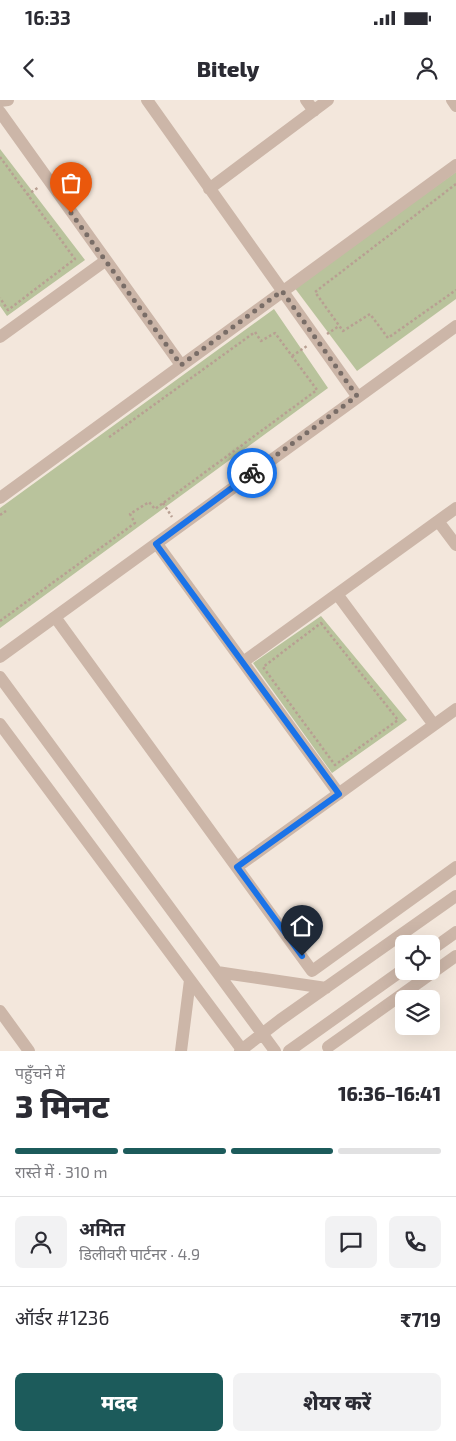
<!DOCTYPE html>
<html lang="hi">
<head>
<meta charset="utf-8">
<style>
  body { margin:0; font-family:"Exo 2","Noto Sans Devanagari",sans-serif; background:#f2f2f3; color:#2b2b33; height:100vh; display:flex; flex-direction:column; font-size:19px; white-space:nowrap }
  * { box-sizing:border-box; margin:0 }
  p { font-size:16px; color:#7c7c81 }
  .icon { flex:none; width:28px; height:28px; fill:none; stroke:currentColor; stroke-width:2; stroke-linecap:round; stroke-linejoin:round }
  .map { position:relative; height:951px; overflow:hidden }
  .panel { display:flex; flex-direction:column; background:#fff; flex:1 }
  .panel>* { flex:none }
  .tools { position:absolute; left:395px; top:835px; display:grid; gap:10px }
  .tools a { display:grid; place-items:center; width:45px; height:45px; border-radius:8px; background:#fff; box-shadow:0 5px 20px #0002; font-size:25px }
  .pin { position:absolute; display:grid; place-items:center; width:42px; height:42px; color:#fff; margin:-51px -21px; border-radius:50% 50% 50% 0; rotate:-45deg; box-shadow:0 0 5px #0007 }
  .pin .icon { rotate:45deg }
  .courier { position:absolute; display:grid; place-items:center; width:50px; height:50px; margin:-25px; border:4px solid #1a73e8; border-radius:50%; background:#fff; color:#222; box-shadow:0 1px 6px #0007 }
  .overview em { font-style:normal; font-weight:800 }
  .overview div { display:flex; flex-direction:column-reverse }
  .overview { display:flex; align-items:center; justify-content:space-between; height:85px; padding:0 15px }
  h1 { font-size:32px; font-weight:800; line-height:38px }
  .bar { display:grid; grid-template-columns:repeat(4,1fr); gap:8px 5px; align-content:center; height:60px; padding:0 15px }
  .bar i { height:6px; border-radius:4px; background:#e1e1e2 }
  .bar .active { background:#1c5b5b }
  .bar p { grid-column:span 4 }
  .line { display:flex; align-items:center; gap:12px; padding:0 15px; border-top:1px solid #e1e1e2 }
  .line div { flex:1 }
  .round { display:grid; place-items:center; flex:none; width:52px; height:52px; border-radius:8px; background:#f2f2f3 }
  .action { display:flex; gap:10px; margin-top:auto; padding:10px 15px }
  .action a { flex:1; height:58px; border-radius:8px; background:#1c5b5b; color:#fff; font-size:20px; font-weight:800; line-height:58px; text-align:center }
  .action a+a { background:#f2f2f3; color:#2b2b33 }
  .status { display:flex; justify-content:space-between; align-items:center; height:35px; padding:0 25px; background:#fff; direction:ltr }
  .status svg { height:14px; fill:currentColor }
  header { display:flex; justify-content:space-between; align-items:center; height:65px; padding:0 15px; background:#fff; font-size:22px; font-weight:800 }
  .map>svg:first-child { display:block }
  .green { fill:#b9c39c }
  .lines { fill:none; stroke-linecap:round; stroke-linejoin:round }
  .path { stroke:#b89f92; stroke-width:2.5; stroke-dasharray:2.5 2.5; stroke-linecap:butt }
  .minor { stroke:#ccb6a8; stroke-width:12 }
  .done { stroke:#796d67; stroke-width:5; stroke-dasharray:0 9 }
  .route { stroke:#1a73e8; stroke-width:6 }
</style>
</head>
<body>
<div class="status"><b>16:33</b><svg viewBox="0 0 49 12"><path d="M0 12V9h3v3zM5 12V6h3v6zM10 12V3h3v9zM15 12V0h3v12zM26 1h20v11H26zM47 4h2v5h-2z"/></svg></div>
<header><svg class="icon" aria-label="back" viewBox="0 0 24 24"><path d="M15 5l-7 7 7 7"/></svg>Bitely<svg class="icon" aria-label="person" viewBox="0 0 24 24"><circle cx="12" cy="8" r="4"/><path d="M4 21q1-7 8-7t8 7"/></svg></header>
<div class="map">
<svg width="456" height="951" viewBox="0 0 456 951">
  <rect width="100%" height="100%" fill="#f3e7dc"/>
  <path class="green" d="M0,49L85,160L7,216L0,206Z
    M456,72V199L357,271L294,187Z
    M274,209L328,288L0,528V408Z
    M321,516L407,620L332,673L253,563Z"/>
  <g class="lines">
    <path class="path" d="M0,57L75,159L8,210L0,198
      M456,84L315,192L343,231L370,214L388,238L456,190
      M27,95L39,87
      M327,234L339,226
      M292,256L307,246
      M163,403L172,417
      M0,415L6,411
      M0,521L135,423L130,414L149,402L155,409L317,290L275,233L261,241L255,232L108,338
      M321,523L398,620L335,665L263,567Z"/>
    <path class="minor" d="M147,0L357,296
      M306,0L314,11
      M452,0L456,6
      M0,1L8,0
      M0,12L181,265
      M209,89L328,0
      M0,237L105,161
      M0,398L456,65
      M438,421L456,445
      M157,444L339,694
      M337,494L434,625
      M55,517L312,871L456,767
      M0,557L456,226
      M243,562L456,408
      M0,577L275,951
      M0,624L243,951
      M237,767L456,609
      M431,850L456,832
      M217,872L326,888
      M0,911L29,951
      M328,947L456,856
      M181,951L190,880
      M240,951L280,920L456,796
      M289,951L404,869"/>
  </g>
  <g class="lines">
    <path class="done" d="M71,113L181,265L282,191L357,296L252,373"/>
    <path class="route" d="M252,373L156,444L339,694L237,767L302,856"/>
  </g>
</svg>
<div class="tools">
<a><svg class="icon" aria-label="locate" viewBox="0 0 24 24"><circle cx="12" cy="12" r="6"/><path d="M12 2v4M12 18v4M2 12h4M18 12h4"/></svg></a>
<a><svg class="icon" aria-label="layers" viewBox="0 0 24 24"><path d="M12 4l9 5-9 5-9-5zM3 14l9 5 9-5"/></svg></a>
</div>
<div class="pin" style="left:71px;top:113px;background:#ea580c"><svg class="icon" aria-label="bag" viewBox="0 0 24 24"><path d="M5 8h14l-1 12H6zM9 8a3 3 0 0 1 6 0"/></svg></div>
<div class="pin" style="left:302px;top:856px;background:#1f2937"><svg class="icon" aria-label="home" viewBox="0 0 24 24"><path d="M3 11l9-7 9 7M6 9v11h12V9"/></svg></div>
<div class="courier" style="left:252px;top:373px"><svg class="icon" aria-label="bike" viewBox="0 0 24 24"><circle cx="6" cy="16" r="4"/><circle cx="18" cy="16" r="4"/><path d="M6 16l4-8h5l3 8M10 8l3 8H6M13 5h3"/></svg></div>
</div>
<section class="panel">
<div class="overview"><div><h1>3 मिनट</h1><p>पहुँचने में</p></div><em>16:36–16:41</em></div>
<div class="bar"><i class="active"></i><i class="active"></i><i class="active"></i><i></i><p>रास्ते में · 310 m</p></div>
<div class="line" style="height:90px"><a class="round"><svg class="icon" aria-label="person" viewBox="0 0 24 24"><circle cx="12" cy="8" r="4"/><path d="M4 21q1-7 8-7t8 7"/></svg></a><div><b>अमित</b><p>डिलीवरी पार्टनर · 4.9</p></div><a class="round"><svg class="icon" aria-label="chat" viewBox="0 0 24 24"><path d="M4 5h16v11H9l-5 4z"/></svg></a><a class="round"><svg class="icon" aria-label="phone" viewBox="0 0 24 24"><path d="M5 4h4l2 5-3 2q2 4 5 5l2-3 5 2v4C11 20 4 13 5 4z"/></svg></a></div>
<div class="line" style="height:65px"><div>ऑर्डर #1236</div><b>₹719</b></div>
<div class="action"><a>मदद</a><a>शेयर करें</a></div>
</section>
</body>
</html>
